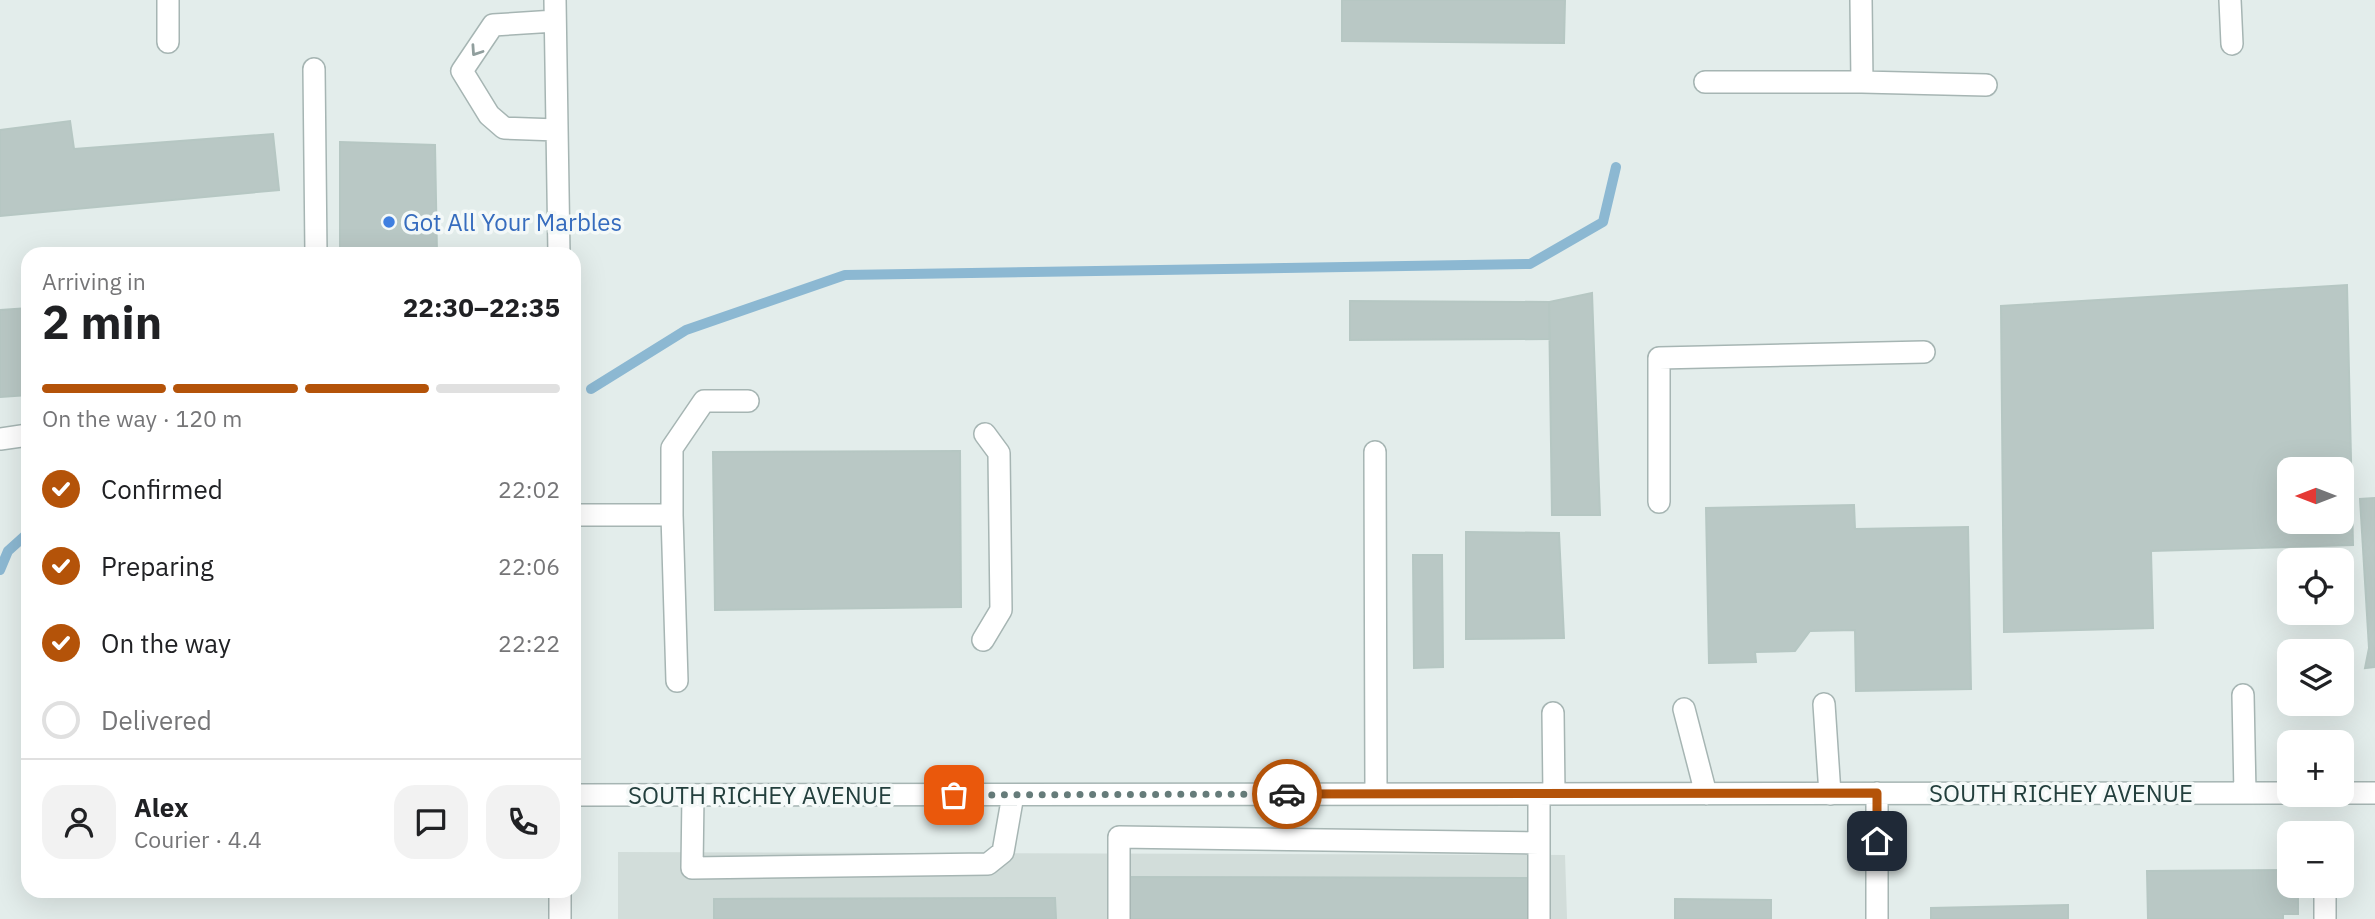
<!DOCTYPE html>
<html lang="en">
<head>
<meta charset="utf-8">
<style>
  body { margin:0; font-family:"IBM Plex Sans",sans-serif; background:#f2f2f2; color:#202124; height:100vh; display:flex; flex-direction:column; font-size:26px; white-space:nowrap }
  * { box-sizing:border-box; margin:0 }
  p { font-size:23px; color:#757577 }
  .icon { flex:none; width:38px; height:38px; fill:none; stroke:currentColor; stroke-width:2; stroke-linecap:round; stroke-linejoin:round }
  .map { position:relative; flex:1; overflow:hidden }
  .sheet { position:absolute; left:21px; top:247px; width:560px; height:651px; display:flex; flex-direction:column; background:#fff; border-radius:21px; box-shadow:0 7px 28px #0002 }
  .sheet>* { flex:none }
  .needle { width:46px; rotate:270deg }
  .tools { position:absolute; left:2277px; top:457px; display:grid; gap:14px }
  .tools a { display:grid; place-items:center; width:77px; height:77px; border-radius:14px; background:#fff; box-shadow:0 7px 28px #0002; font-size:35px }
  .pin { position:absolute; display:grid; place-items:center; width:60px; height:60px; color:#fff; margin:-30px; border-radius:14px; box-shadow:0 4px 10px #0006 }
  .courier { position:absolute; display:grid; place-items:center; width:70px; height:70px; margin:-35px; border:5px solid #b45309; border-radius:50%; background:#fff; color:#222; box-shadow:0 2px 9px #0007 }
  .headline em { font-style:normal; font-weight:700 }
  .headline div { display:flex; flex-direction:column-reverse }
  .headline { display:flex; align-items:center; justify-content:space-between; height:119px; padding:0 21px }
  h1 { font-size:46px; font-weight:700; line-height:52px }
  .bar { display:grid; grid-template-columns:repeat(4,1fr); gap:10px 7px; align-content:center; height:84px; padding:0 21px }
  .bar i { height:9px; border-radius:5px; background:#e0e0e0 }
  .bar .selected { background:#b45309 }
  .bar p { grid-column:span 4 }
  .line { display:flex; align-items:center; gap:18px; padding:0 21px; border-top:2px solid #e0e0e0 }
  .line div { flex:1 }
  .round { display:grid; place-items:center; flex:none; width:74px; height:74px; border-radius:21px; background:#f2f2f2 }
  ol { padding:0 21px; list-style:none }
  li { display:flex; align-items:center; gap:21px; height:77px }
  li p { margin-inline-start:auto }
  li .icon { padding:7px; border-radius:50%; background:#b45309; color:#fff; stroke-width:4 }
  li:last-child { color:#757577 }
  li i { width:38px; height:38px; border:4px solid #e0e0e0; border-radius:50% }
  .map>svg:first-child { display:block }
  .built { fill:#d2ddda }
  .lines { fill:none; stroke-linecap:round; stroke-linejoin:round }
  .stream { stroke:#8cb8d2; stroke-width:10 }
  .building { fill:#b9c8c5; stroke:#b6c7c3; stroke-width:2; fill-rule:evenodd }
  .minor-casing { stroke:#a6b5b3; stroke-width:24 }
  .minor { stroke:#fff; stroke-width:21 }
  .oneway { stroke:#919f9e }
  .done { stroke:#667c7a; stroke-width:7; stroke-dasharray:0 12.6 }
  .route { stroke:#b45309; stroke-width:9 }
  .shop-dot { fill:#3f7fe0; stroke:#f4f9f8; stroke-width:2.5 }
  .labels { text-anchor:middle; dominant-baseline:central; stroke-width:7; stroke-linejoin:round; paint-order:stroke }
  .shop-label { font-size:24px; fill:#366cbe; stroke:#f4f9f8; text-anchor:start }
  .street-label { font-size:24px; fill:#233f3d; stroke:#f4f9f8 }
</style>
</head>
<body>
<div class="map">
<svg width="2375" height="919" viewBox="0 0 2375 919">
  <rect width="100%" height="100%" fill="#e3edeb"/>
  <path class="built" d="M618,852L1565,855L1567,919H618Z"/>
  <g class="lines">
    <path class="stream" d="M591,389L686,330L845,275L1530,264L1603,222L1616,167
      M0,570L8,551L28,533"/>
  </g>
  <path class="building" d="M1342,0H1565L1564,43L1342,41Z
    M70,121L74,149L273,134L279,190L0,216V130Z
    M340,142L435,145L437,254H340Z
    M2347,285L2353,545L2151,551L2153,628L2004,632L2001,306ZM2289,469H2342V522H2289Z
    M1592,293L1600,515H1552L1549,302Z
    M1350,301L1549,302L1550,339L1350,340Z
    M28,308V395L0,397V310Z
    M960,451L961,607L715,610L713,452Z
    M2375,498V667L2365,668L2369,648L2360,499Z
    M1854,505L1855,529L1968,527L1971,689L1856,691L1855,630L1810,631L1795,651L1755,652L1756,662L1709,663L1706,508Z
    M1466,532L1559,533L1564,638L1466,639Z
    M1413,555H1442L1443,667L1414,668Z
    M2289,870V886H2298V914H2283V919H2148L2147,871Z
    M1127,877L1528,878V919H1127Z
    M1055,898L1056,919H714V899Z
    M1675,899L1771,900V919H1675Z
    M2068,905V919H1931V908Z"/>
  <g class="lines">
    <g class="minor-casing">
      <path id="minor" d="M168,0V42
        M555,0L559,254
        M2230,0L2232,44
        M555,21L493,25L462,71L489,115L504,128L557,130
        M314,69L316,254
        M1705,82H1862L1861,0
        M1862,82L1986,85
        M0,439L28,435
        M1375,452L1376,794
        M1659,502V358L1924,352
        M574,515H672V448L704,401H748
        M672,515L677,681
        M983,640L1001,610L999,453L985,434
        M2243,695L2245,793
        M1824,704L1830,794
        M1684,709L1706,794
        M1553,713L1554,794
        M1877,793V919
        M2342,793H2375
        M574,795L2289,793
        M693,795L692,868L988,864L1003,852L1013,795
        M2325,889V919
        M560,891V919
        M1119,919V837L1539,843
        M1539,919V794"/>
    </g>
    <use href="#minor" class="minor"/>
  </g>
  <defs><path id="oneway-chevron" d="M-2-3.5L2.5 0L-2 3.5" fill="none" stroke-width="1.6" stroke-linecap="round" stroke-linejoin="round" transform="scale(1.75)"/></defs>
  <use class="oneway" href="#oneway-chevron" transform="translate(476 51) rotate(124)"/>
  <g class="lines">
    <path class="done" d="M954,795L1287,794"/>
    <path class="route" d="M1287,794L1877,793V841"/>
  </g>
  <circle class="shop-dot" cx="389" cy="222" r="7"/>
  <g class="labels">
    <g class="shop-label">
      <text x="403" y="222">Got All Your Marbles</text>
    </g>
    <g class="street-label">
      <text x="2061" y="793">SOUTH RICHEY AVENUE</text>
      <text x="760" y="795">SOUTH RICHEY AVENUE</text>
    </g>
  </g>
</svg>
<div class="tools">
<a><svg class="needle" viewBox="-14 -14 28 28"><path d="M0-13l5 13h-10z" fill="#e53935"/><path d="M0 13l5-13h-10z" fill="#757577"/></svg></a>
<a><svg class="icon" aria-label="locate" viewBox="0 0 24 24"><circle cx="12" cy="12" r="6"/><path d="M12 2v4M12 18v4M2 12h4M18 12h4"/></svg></a>
<a><svg class="icon" aria-label="layers" viewBox="0 0 24 24"><path d="M12 4l9 5-9 5-9-5zM3 14l9 5 9-5"/></svg></a>
<a>+</a>
<a>−</a>
</div>
<div class="pin" style="left:954px;top:795px;background:#ea580c"><svg class="icon" aria-label="bag" viewBox="0 0 24 24"><path d="M5 8h14l-1 12H6zM9 8a3 3 0 0 1 6 0"/></svg></div>
<div class="pin" style="left:1877px;top:841px;background:#1f2937"><svg class="icon" aria-label="home" viewBox="0 0 24 24"><path d="M3 11l9-7 9 7M6 9v11h12V9"/></svg></div>
<div class="courier" style="left:1287px;top:794px"><svg class="icon" aria-label="car" viewBox="0 0 24 24"><path d="M5 17H2v-5l4-1 3-4h7l3 4 3 1v5h-3M9 17h6M6 11h13"/><circle cx="7" cy="17" r="2"/><circle cx="17" cy="17" r="2"/></svg></div>
<section class="sheet">
<div class="headline"><div><h1>2 min</h1><p>Arriving in</p></div><em>22:30–22:35</em></div>
<div class="bar"><i class="selected"></i><i class="selected"></i><i class="selected"></i><i></i><p>On the way · 120 m</p></div>
<ol>
<li><svg class="icon" aria-label="check" viewBox="0 0 24 24"><path d="M5 12l5 5 9-10"/></svg>Confirmed<p>22:02</p></li>
<li><svg class="icon" aria-label="check" viewBox="0 0 24 24"><path d="M5 12l5 5 9-10"/></svg>Preparing<p>22:06</p></li>
<li><svg class="icon" aria-label="check" viewBox="0 0 24 24"><path d="M5 12l5 5 9-10"/></svg>On the way<p>22:22</p></li>
<li><i></i>Delivered</li>
</ol>
<div class="line" style="height:126px"><a class="round"><svg class="icon" aria-label="person" viewBox="0 0 24 24"><circle cx="12" cy="8" r="4"/><path d="M4 21q1-7 8-7t8 7"/></svg></a><div><b>Alex</b><p>Courier · 4.4</p></div><a class="round"><svg class="icon" aria-label="chat" viewBox="0 0 24 24"><path d="M4 5h16v11H9l-5 4z"/></svg></a><a class="round"><svg class="icon" aria-label="phone" viewBox="0 0 24 24"><path d="M5 4h4l2 5-3 2q2 4 5 5l2-3 5 2v4C11 20 4 13 5 4z"/></svg></a></div>
</section>
</div>
</body>
</html>
